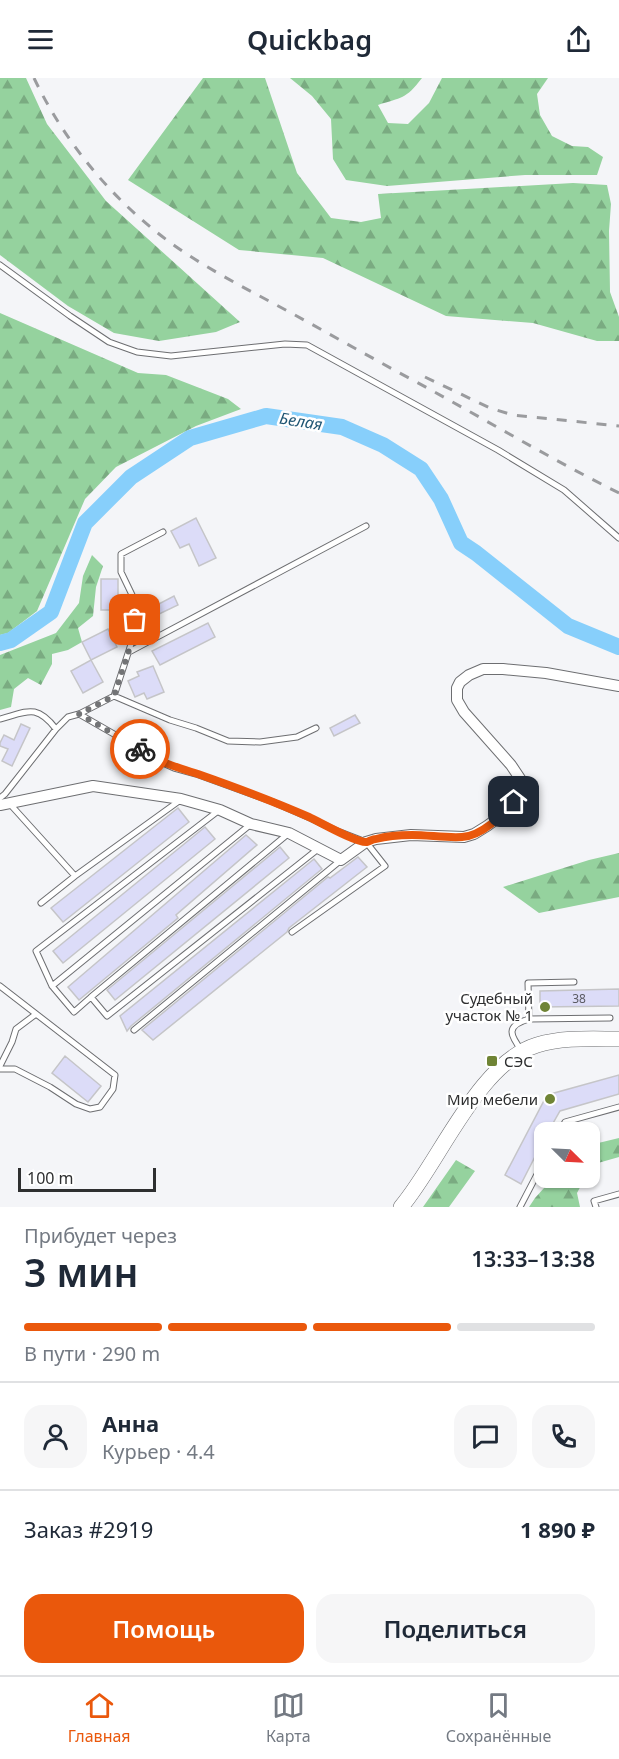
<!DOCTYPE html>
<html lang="ru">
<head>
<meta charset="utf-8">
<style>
  body { margin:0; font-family:"Noto Sans",sans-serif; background:#f6f6f7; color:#1f2937; height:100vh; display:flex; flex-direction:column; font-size:22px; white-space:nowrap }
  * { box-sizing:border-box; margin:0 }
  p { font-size:20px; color:#747a83 }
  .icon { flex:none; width:33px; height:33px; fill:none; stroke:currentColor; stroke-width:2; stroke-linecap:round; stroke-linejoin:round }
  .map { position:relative; height:1129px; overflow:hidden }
  .sheet { display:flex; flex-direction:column; background:#fff; flex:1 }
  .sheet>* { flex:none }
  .needle { width:39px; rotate:114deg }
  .fabs { position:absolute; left:534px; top:1044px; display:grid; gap:12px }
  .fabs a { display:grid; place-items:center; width:66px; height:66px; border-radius:12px; background:#fff; box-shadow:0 2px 4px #0004; font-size:30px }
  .scale { position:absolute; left:18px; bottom:15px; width:138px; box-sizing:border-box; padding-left:6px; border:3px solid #2e2f30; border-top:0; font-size:16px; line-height:21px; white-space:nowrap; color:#2e2f30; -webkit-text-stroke:4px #fff; paint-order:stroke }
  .pin { position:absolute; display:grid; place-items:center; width:51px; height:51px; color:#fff; margin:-26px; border-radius:12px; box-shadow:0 3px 9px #0006 }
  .courier { position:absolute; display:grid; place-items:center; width:60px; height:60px; margin:-30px; border:4px solid #ea580c; border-radius:50%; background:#fff; color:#222; box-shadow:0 2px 8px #0007 }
  .overview em { font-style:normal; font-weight:600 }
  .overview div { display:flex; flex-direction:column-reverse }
  .overview { display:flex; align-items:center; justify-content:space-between; height:102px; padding:0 24px }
  h1 { font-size:39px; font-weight:600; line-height:45px }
  .bar { display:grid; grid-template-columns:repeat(4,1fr); gap:9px 6px; align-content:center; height:72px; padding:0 24px }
  .bar i { height:8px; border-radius:4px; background:#e0e1e3 }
  .bar .current { background:#ea580c }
  .bar p { grid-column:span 4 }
  .line { display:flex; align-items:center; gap:15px; padding:0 24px; border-top:2px solid #e0e1e3 }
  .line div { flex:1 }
  .round { display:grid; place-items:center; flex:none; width:63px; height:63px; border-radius:18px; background:#f6f6f7 }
  .primary-button { display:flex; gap:12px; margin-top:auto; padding:12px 24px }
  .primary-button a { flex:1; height:69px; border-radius:18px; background:#ea580c; color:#fff; font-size:24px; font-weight:600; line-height:69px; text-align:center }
  .primary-button a+a { background:#f6f6f7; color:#1f2937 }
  header { display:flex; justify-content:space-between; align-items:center; height:78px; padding:0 24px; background:#fff; font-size:27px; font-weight:600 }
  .tabs { display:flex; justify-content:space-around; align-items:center; height:84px; border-top:2px solid #e0e1e3; background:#fff; font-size:16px; color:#747a83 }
  .tabs a { display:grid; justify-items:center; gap:3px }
  .tabs .current { color:#ea580c }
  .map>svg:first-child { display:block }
  .forest { fill:url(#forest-firs) }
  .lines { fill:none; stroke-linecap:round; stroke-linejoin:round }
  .river { stroke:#87cffb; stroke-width:16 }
  .building { fill:#dcdcf8; stroke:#c5c5c8; stroke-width:1.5 }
  .service-casing { stroke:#6d6e71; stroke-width:7 }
  .minor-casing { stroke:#6d6e71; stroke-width:12 }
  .secondary-casing { stroke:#6d6e71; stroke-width:16 }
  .service { stroke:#fff; stroke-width:5 }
  .minor { stroke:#fff; stroke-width:10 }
  .secondary { stroke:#fff; stroke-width:15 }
  .rail { stroke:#9a9b9e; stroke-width:3; stroke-dasharray:10 10; stroke-linecap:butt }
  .done { stroke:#737476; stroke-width:6; stroke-dasharray:0 10.8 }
  .route { stroke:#ea580c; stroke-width:8 }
  .poi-dot { fill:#6f8435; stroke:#fff; stroke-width:2 }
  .labels { text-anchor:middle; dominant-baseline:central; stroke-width:5; stroke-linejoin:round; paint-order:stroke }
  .number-label { font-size:12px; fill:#5a5a62 }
  .poi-label { font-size:15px; fill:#2e2f30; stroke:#fff; text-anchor:end }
  .water-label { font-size:16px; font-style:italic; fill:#1e5573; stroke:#fff }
</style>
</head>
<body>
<header><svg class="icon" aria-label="menu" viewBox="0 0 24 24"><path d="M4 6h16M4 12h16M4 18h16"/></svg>Quickbag<svg class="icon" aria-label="share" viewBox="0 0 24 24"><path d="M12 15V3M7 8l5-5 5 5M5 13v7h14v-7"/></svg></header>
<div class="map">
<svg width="619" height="1129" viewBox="0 0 619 1129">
  <defs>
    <pattern id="forest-firs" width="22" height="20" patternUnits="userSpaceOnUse" patternTransform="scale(1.5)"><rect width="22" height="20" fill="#95d29e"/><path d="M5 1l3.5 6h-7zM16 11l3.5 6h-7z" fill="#7aab81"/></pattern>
  </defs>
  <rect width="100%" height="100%" fill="#f4f5f8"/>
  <path class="forest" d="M0,0H26L47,46L106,123L240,244L216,254L159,263L114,255L68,228L0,177Z
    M203,0H265L297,95L331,140L361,144L381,140L378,116L573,105L607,107L611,126L609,153L610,214L619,239V263H597L533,245L446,238L323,180L239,172L128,102Z
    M290,0H422C405,22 402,19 378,27L388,45L408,46L429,25L442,0H548L537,16L540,37L552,58L572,68L588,69L603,79L597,97H525L387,108L346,102L333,81L331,41L312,18Z
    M0,235L138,295L166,297L228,321L241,331L196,348L116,389L85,421L37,533L8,555L0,557Z
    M92,477L103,488L96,509L93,538L78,550L82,564L68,572L52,576V586L41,607L28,600L14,611L11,629L0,632V577L56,555L79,525L83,498Z
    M619,775V819L539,835L503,809L589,782Z
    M619,1060V1079L591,1087L590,1089V1067Z
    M456,1082L475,1093L449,1129H423Z
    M553,1100H585L577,1115L580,1129H529L535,1120Z"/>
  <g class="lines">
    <path class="river" d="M0,565L11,562L51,534L85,445L131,399L190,360L266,338L342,349L383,367L421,391L441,421L461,465L476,475L568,548L619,569"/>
  </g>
  <path class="building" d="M196,440L216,480L199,488L189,466L180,470L171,453Z
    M101,501H118V532H101Z
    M174,518L178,527L155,538L151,530Z
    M208,545L215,559L160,587L152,573Z
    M108,551L117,569L91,582L82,564Z
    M91,582L103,604L83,615L71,593Z
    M153,588L164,614L147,621L144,615L135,619L128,603L139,598L137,594Z
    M355,637L360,645L334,658L330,650Z
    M21,646L30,650L12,688L2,683L8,671L0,668V665L4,657L14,662Z
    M178,730L189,744L63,844L51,830Z
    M205,749L215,761L63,885L53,873Z
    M246,757L257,767L176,837L178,840L79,922L68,909Z
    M280,769L289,780L115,922L107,912Z
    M358,779L367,789L289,850L287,854L153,962L142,952L328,799L330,800Z
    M314,781L322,791L131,948L127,953L120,938Z
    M619,911V928L540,929V913Z
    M65,978L101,1008L88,1024L52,995Z
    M619,997V1016L560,1033L548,1054H544V1061L521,1106L505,1097L547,1017Z"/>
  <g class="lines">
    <g class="service-casing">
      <path id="service" d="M0,187L70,238L109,264L137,274L171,278L285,266L307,267L498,372L564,412L619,460
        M129,574L366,448
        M114,618L170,642L196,650L228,663L260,664L297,659L316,650
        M79,636L133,667L154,681L174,690L196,696L273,724L310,740L335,752L366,764L385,788L292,854
        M0,641C27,634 36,625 56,651
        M0,720L5,716L56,651L68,639L79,636L114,618L134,557V521L121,494V476L163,454
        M9,725L75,798L179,723
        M289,755L91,919L107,938L318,771
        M41,825L75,798
        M0,908L115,997L113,1011L100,1029L90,1031L76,1026L50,1009L15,991H0
        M52,908L36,873L218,733
        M91,919L74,934L52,908L251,746
        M529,941L610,940
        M134,952L341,782
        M522,973C510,957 505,948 529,941L528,905L574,904
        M0,988L12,964L16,951L36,936
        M560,1054L565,1044L619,1029
        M520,1129L544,1083
        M596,1129L594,1123L619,1116"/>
    </g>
    <g class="minor-casing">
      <path id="minor" d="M0,727L93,708L181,721L220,732L251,746L289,755L341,782L366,764L376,761L411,757L464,759L474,756L487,748L502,737L514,725L521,714V702L511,687L464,634L457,622V610L460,604L469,597L483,591H503L546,595L619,608"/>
    </g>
    <g class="secondary-casing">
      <path id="secondary" d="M401,1129C440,1083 478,985 537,967C563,959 592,961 619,961"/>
    </g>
    <use href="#service" class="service"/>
    <use href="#minor" class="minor"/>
    <use href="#secondary" class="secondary"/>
    <path class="rail" d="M34,0C66,67 115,125 175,168C205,189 237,206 269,223C312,246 354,270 396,293C471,333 543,377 619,415
      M425,299L490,330L513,337L619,348"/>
  </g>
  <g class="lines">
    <path class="done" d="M135,542L134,557L114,618L79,636L140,671"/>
    <path class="route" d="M140,671C160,685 176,689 198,696C235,709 273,723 309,739C320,744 356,765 367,764C370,763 373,761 376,761C387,758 400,757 412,757C429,757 445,760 462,759C482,758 501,738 514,724"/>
  </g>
  <g class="poi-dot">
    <circle cx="545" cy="929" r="6"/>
    <rect x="486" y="977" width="12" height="12" rx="3"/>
    <circle cx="550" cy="1021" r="6"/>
  </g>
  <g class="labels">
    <g class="number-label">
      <text x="579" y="920">38</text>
    </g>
    <g class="poi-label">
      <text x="533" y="920">Судебный<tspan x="533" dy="17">участок № 1</tspan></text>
      <text x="504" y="983" text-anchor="start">СЭС</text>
      <text x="538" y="1021">Мир мебели</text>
    </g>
    <g class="water-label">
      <text transform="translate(301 343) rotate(9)">Белая</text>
    </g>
  </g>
</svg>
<div class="fabs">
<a><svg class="needle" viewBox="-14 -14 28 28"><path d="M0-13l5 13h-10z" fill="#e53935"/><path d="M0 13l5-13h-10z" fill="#747a83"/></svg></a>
</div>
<div class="scale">100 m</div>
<div class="pin" style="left:135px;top:542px;background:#ea580c"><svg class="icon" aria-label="bag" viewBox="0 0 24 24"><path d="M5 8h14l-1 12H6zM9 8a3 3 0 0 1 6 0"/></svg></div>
<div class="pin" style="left:514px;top:724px;background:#1f2937"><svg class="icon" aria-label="home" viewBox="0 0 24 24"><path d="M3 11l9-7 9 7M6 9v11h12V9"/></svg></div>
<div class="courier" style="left:140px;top:671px"><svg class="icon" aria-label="bike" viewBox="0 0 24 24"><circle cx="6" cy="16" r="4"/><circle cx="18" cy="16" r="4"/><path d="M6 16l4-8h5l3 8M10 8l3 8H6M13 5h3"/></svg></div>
</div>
<section class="sheet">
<div class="overview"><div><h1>3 мин</h1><p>Прибудет через</p></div><em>13:33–13:38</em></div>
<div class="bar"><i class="current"></i><i class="current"></i><i class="current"></i><i></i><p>В пути · 290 m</p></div>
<div class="line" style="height:108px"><a class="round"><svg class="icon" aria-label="person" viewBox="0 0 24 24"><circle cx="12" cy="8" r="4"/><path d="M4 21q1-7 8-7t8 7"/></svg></a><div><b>Анна</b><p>Курьер · 4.4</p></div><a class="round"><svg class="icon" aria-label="chat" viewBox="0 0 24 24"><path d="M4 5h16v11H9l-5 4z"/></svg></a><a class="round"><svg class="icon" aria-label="phone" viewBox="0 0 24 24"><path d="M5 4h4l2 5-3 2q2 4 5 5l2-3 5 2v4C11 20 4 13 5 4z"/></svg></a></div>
<div class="line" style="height:78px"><div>Заказ #2919</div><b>1 890 ₽</b></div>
<div class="primary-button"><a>Помощь</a><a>Поделиться</a></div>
</section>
<nav class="tabs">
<a class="current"><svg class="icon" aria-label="home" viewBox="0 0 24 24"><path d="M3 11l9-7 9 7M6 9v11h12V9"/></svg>Главная</a>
<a><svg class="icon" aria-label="map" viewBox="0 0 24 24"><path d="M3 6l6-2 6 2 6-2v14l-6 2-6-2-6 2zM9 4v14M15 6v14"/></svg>Карта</a>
<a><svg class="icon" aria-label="saved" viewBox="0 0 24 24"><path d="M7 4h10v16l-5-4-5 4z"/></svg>Сохранённые</a>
</nav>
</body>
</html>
